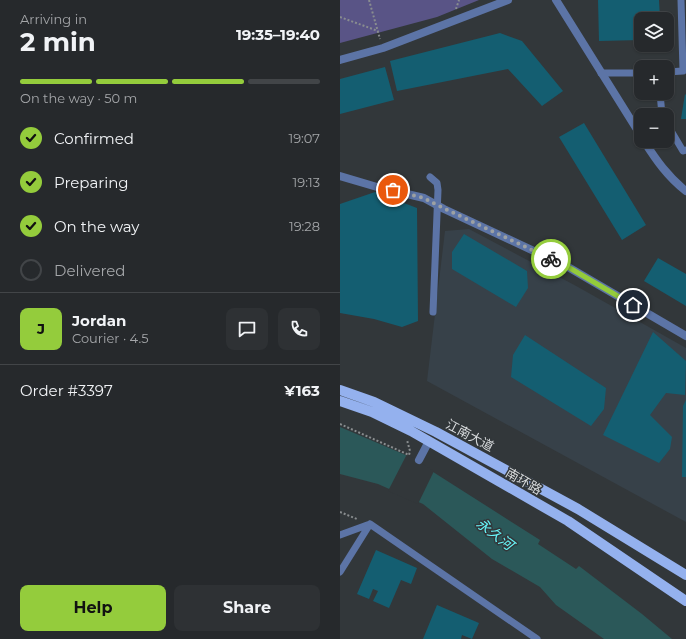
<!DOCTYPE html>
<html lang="en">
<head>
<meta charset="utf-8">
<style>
  body { margin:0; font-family:Montserrat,"Noto Sans SC",sans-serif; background:#2e3134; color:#f1f3f6; height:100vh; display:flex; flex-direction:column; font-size:15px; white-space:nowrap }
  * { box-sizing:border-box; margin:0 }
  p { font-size:13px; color:#a4a6a9 }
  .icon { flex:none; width:22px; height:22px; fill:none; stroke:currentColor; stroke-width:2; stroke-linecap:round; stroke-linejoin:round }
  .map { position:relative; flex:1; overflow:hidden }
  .drawer { display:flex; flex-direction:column; background:#26292c; width:340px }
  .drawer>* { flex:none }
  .buttons { position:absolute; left:294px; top:12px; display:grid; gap:8px }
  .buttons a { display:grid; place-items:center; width:40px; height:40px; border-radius:8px; background:#26292c; box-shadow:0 1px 3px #0004,0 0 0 1px #424548; font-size:20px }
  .pin { position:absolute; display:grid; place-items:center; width:34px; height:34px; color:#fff; margin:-17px; border:2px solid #fff; border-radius:50%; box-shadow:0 1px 4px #0007 }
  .courier { position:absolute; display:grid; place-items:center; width:40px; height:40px; margin:-20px; border:3px solid #94cc3c; border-radius:50%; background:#fff; color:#222; box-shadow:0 1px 5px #0007 }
  .overview em { font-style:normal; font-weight:700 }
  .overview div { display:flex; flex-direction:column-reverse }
  .overview { display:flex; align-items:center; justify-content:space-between; height:68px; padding:0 20px }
  h1 { font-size:26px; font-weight:700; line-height:30px }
  .bar { display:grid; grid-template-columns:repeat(4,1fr); gap:6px 4px; align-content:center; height:48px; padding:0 20px }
  .bar i { height:5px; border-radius:3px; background:#424548 }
  .bar .current { background:#94cc3c }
  .bar p { grid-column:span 4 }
  .line { display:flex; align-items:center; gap:10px; padding:0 20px; border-top:1px solid #424548 }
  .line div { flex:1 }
  .round { display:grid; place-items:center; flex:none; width:42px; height:42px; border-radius:8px; background:#2e3134 }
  ol { padding:0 20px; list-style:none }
  li { display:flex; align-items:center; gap:12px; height:44px }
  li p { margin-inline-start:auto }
  li .icon { padding:4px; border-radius:50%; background:#94cc3c; color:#111; stroke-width:4 }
  li:last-child { color:#a4a6a9 }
  li i { width:22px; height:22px; border:2px solid #424548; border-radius:50% }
  .action { display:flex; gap:8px; margin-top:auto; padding:8px 20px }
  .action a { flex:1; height:46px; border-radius:8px; background:#94cc3c; color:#111; font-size:16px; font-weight:700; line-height:46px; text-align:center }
  .action a+a { background:#2e3134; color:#f1f3f6 }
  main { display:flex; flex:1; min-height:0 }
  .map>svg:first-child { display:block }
  .built { fill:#374149 }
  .green { fill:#595486 }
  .water { fill:#2b5859 }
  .pier { fill:#32373a }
  .building { fill:#145e71 }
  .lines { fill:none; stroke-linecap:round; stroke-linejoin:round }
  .path { stroke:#898d8f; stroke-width:2; stroke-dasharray:2 2; stroke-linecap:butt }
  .service { stroke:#5c74a6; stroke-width:7 }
  .minor { stroke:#5c74a6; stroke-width:8 }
  .primary { stroke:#94b1ee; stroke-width:10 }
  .done { stroke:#9da1a3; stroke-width:4; stroke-dasharray:0 7.2 }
  .route { stroke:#94cc3c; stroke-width:5 }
  .labels { text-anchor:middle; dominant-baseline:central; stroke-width:3; stroke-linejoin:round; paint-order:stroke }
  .street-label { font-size:13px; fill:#d7dadc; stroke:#32373a }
  .water-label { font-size:14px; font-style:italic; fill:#67f7fa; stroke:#32373a }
</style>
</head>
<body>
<main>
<section class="drawer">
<div class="overview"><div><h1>2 min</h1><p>Arriving in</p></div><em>19:35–19:40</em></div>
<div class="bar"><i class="current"></i><i class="current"></i><i class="current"></i><i></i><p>On the way · 50 m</p></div>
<ol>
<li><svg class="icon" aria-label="check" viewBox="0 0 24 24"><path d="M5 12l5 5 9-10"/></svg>Confirmed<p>19:07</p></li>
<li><svg class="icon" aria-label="check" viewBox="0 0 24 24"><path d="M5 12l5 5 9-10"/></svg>Preparing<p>19:13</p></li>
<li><svg class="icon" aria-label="check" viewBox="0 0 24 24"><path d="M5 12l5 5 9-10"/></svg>On the way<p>19:28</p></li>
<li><i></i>Delivered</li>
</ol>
<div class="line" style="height:72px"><b class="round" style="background:#94cc3c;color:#111">J</b><div><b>Jordan</b><p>Courier · 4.5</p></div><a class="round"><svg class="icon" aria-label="chat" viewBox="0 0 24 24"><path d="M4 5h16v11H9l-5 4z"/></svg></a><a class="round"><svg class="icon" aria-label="phone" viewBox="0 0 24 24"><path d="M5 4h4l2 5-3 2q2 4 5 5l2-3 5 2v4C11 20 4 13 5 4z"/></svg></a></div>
<div class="line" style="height:52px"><div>Order #3397</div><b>¥163</b></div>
<div class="action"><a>Help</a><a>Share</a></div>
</section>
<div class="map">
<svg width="346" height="639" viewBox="0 0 346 639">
  <rect width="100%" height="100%" fill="#32373a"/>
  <path class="built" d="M129,229L238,287L346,348V522L87,381L105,231Z"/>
  <path class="green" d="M0,0H139L97,17L0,43Z"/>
  <path class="water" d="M0,427L68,456L200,540L198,544L236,569L239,566L302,614L332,639H264L216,605L200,587L152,559L83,504L38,484L0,474Z"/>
  <path class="pier" d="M67,454L94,471L78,504L48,491Z"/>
  <path class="building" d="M258,0H319L320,19H301V40L259,41Z
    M160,33L182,41L223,91L202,106L168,69L57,91L50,61Z
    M45,67L54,100L0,114V79Z
    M345,94L346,95V119H341Z
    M244,123L306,225L282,240L219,137Z
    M35,192L77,208L78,321L62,327L34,319L0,313V204Z
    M124,234L187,271L188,288L176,307L112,269V252Z
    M318,258L346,274V306L304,281Z
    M313,332L346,361L345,395L326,393L310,415L332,437L330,449L319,463L263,435Z
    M185,335L266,388L264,409L251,426L171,377L173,355Z
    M346,400V477H342L343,406Z
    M36,550L77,568L71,584L61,580L49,608L33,601L38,591L33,589L29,599L17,594Z
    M97,605L139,623L132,639L122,635L121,639H83Z"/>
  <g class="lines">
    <path class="path" d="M29,0L40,39
      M116,9L119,0
      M0,17L38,31
      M0,424L69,455L70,451L67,440
      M0,512L17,519"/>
    <path class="service" d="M327,72L343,71L341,0
      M261,73H301
      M320,93L322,115
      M327,124L343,151L346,150
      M90,177L97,183L98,190L93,312
      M30,524L197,639
      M0,535L30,524
      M0,572L30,524"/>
    <path class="minor" d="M216,0L301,136
      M0,60L43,48L168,0
      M304,141C316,160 328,177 346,191
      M0,176L37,187L84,198L104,209L228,267L346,336
      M79,460L89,441"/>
    <path class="primary" d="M0,390L34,402L96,432L238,509L346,575
      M0,401L32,412L71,431L228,521L346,601"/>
  </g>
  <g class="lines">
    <path class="done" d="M53,190L84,198L97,205L211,259"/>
    <path class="route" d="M211,259L228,267L293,305"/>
  </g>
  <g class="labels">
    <g class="street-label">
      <text transform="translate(130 435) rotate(28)">江南大道</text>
      <text transform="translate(184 481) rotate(30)">南环路</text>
    </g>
    <g class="water-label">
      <text transform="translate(155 534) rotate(37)">永久河</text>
    </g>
  </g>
</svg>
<div class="buttons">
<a><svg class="icon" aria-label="layers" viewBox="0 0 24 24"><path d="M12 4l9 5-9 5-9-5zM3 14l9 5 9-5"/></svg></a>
<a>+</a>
<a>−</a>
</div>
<div class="pin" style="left:53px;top:190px;background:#ea580c"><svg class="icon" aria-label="bag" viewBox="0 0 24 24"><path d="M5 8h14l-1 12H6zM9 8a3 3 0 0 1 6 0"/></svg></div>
<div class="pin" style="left:293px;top:305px;background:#1f2937"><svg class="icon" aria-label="home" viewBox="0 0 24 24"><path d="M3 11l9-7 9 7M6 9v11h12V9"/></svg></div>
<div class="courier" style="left:211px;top:259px"><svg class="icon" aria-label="bike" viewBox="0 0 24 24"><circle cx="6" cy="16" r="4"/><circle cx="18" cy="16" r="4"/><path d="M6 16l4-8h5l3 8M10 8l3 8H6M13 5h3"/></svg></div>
</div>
</main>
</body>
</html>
